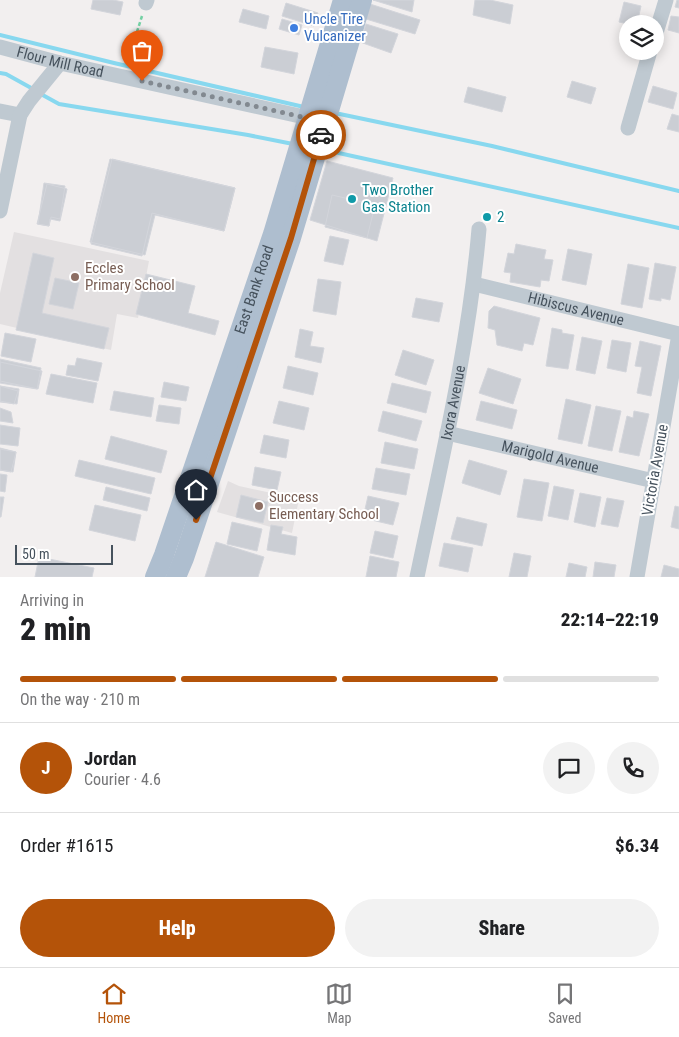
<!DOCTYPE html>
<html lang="en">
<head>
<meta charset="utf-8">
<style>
  body { margin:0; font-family:"Roboto Condensed",sans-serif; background:#f2f2f2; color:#202124; height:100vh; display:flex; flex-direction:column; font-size:19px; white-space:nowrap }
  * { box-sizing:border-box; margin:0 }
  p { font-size:16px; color:#757577 }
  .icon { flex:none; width:28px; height:28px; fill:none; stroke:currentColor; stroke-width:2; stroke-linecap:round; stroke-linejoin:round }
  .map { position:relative; height:577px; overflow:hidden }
  .side { display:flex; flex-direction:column; background:#fff; flex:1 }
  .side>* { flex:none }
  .buttons { position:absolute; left:619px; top:15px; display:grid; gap:10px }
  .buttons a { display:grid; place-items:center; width:45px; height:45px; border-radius:50%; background:#fff; box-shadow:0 2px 12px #0003; font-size:25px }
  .scale { position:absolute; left:15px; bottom:12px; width:98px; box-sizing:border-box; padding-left:5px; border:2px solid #46525d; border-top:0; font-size:14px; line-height:18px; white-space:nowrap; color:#46525d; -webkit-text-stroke:4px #fff; paint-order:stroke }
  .pin { position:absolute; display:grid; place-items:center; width:42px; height:42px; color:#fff; margin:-51px -21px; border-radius:50% 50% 50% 0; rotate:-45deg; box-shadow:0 0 5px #0007 }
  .pin .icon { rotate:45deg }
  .courier { position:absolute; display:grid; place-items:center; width:50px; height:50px; margin:-25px; border:4px solid #b45309; border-radius:50%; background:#fff; color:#222; box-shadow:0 1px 6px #0007 }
  .headline em { font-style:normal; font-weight:800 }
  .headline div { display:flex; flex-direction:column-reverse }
  .headline { display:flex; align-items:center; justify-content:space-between; height:85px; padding:0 20px }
  h1 { font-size:32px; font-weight:800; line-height:38px }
  .bar { display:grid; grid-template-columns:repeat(4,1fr); gap:8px 5px; align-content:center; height:60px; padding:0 20px }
  .bar i { height:6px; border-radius:4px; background:#e0e0e0 }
  .bar .on { background:#b45309 }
  .bar p { grid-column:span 4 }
  .line { display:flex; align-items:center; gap:12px; padding:0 20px; border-top:1px solid #e0e0e0 }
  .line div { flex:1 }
  .round { display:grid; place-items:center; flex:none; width:52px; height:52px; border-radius:26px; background:#f2f2f2 }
  .button { display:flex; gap:10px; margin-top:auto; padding:10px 20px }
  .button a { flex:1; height:58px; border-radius:30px; background:#b45309; color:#fff; font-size:20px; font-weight:800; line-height:58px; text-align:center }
  .button a+a { background:#f2f2f2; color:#202124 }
  .dock { display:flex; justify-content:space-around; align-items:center; height:70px; border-top:1px solid #e0e0e0; background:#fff; font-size:14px; color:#757577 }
  .dock a { display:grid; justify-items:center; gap:2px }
  .dock .on { color:#b45309 }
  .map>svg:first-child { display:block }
  .education { fill:#e3e0e1 }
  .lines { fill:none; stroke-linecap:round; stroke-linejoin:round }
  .stream { stroke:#88d8ef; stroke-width:4 }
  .building { fill:#cbced4; stroke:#d3d5db }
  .path { stroke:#73d0a3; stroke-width:2.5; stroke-dasharray:4 2.5; stroke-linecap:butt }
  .minor { stroke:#bfc9d1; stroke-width:15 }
  .major { stroke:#aebecf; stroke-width:20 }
  .done { stroke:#828990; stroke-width:5; stroke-dasharray:0 9 }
  .route { stroke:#b45309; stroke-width:6 }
  .shop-dot { fill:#3f7fe0; stroke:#fff; stroke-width:2 }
  .culture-dot { fill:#0f9aa8; stroke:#fff; stroke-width:2 }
  .education-dot { fill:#8d6e63; stroke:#fff; stroke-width:2 }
  .labels { text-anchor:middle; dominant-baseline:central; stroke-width:4; stroke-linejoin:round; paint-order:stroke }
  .shop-label { font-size:15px; fill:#366cbe; stroke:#fff; text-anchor:start }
  .street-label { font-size:15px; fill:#46525d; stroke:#fff }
  .culture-label { font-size:15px; fill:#0d838f; stroke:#fff; text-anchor:start }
  .education-label { font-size:15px; fill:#785e54; stroke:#fff; text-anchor:start }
</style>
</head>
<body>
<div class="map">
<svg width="679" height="577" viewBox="0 0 679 577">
  <rect width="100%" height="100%" fill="#f2efef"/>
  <path class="education" d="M14,232L149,261L138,318L117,314L111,350L0,324V293Z
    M228,481L239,486L299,499L292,533L217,512Z"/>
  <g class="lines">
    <path class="stream" d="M0,35L114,63L304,107
      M0,73L6,74L33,89
      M39,93L59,104L248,135L293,144
      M335,113L492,146L679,191
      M325,150L679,228"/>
  </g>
  <path class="building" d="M93,0H113L123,2L120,15L91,9Z
    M373,0H414L412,12Z
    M475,0H490L513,5L510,24L473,15Z
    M677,0H679V8L675,7Z
    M624,2L641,6L637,24H628L619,22Z
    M286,3L318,13L314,26L282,16Z
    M370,4L420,20L415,34L366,19Z
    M243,9L269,16L266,29L239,22Z
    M671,16L679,17V33L668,30Z
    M282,19L302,25L299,35L279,29Z
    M366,24L398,34L391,53L360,42Z
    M265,47L298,53L294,74L261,67Z
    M572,81L596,88L591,104L567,97Z
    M653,86L677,93L673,109L648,102Z
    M468,87L506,97L502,112L464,102Z
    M672,114L679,116V132L667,129Z
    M110,159L235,188L224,231L155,215L145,255L90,242Z
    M112,159L235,188L224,231L152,213L142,256L91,244Z
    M327,161L393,178L377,241L310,220Z
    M44,183L65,186L60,219L51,217L49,226L38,224Z
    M47,184L67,189L60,221L50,219L49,226L37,224Z
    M332,195L375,205L367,238L325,227Z
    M330,236L349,240L343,265L324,261Z
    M516,244L546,250L544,259L553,260L549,281L541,280L540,287L510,282L511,273L504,272L508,253L514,254Z
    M568,249L592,254L586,285L562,280Z
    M33,253L54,258L42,313L109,328L104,349L16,330Z
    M655,263L676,267L670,300L661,298V301L649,299Z
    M628,264L649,268L642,308L621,304Z
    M146,274L195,286L188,313L219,321L215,335L136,314Z
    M55,278L79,283L73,309L49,304Z
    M318,279L341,282L336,315L313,311Z
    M416,298L443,303L439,322L412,317Z
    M494,306L540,318L533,345L524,343L522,351L497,345L495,330L488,328L489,311Z
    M552,328L562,330V333L574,335L568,369L546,366Z
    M300,329L313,332L310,346L324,348L321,363L295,357Z
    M5,333L36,339L31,362L1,356Z
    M582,337L602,341L595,374L576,370Z
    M612,340L631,343L626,372L607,368Z
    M640,341L661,346L651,396L637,393L642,367L635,366Z
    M403,350L434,360L426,385L395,375Z
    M77,358L102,363L98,381L66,375L68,365L75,366Z
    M0,359L41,368L37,389L0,383Z
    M0,362L42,371L38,389L0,381Z
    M288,366L318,373L313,395L283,388Z
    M488,368L521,379L513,404L479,393Z
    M51,374L97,383L93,403L46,394Z
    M164,382L189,387L186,401L161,397Z
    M392,383L431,392L426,413L387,403Z
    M0,386L19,389L17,404L0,402Z
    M0,386L18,391L14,404L0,401Z
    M114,391L154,398L151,417L110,410Z
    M566,399L591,405L582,444L558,439Z
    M279,401L309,408L304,430L273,423Z
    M481,401L517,410L512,429L476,420Z
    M159,405L181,408L179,424L156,421Z
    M596,406L621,411L612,451L588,446Z
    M0,408L11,412L13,423L0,421Z
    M383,411L422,421L416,441L378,431Z
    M634,411L649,414L639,456L619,452L627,416L633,418Z
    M0,425L20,428L18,446L0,444Z
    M264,435L289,440L286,458L260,453Z
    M111,436L167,451L161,473L105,459Z
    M385,442L418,449L414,469L381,463Z
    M0,448L16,452L11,472L0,470Z
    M0,449L16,452L13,472L0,470Z
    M79,460L155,478L151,494L75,476Z
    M469,460L507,471L500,495L462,483Z
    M255,467L281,472L277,490L252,485Z
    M376,468L410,474L406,495L372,489Z
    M0,474L7,475L5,492L0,491Z
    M524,479L549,483L542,521L517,517Z
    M554,486L574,490L568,520L548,516Z
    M106,487L150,498L147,511L103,500Z
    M580,493L601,497L595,527L574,522Z
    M241,495L268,502L263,523L236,517Z
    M368,496L399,503L393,525L363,518Z
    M0,497H4L1,517H0Z
    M607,498L624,501L618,527L601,524Z
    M95,505L141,515L135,541L89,530Z
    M675,506L679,507V529L671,527Z
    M457,517L487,524L482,546L451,539Z
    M232,522L262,529L257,551L227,544Z
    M271,525L283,527L281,534L297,537L295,555L267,550Z
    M375,531L398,536L393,558L370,553Z
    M216,542L264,557L258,577H205Z
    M444,543L473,548L468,572L439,566Z
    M514,553L531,556L527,577H509Z
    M370,556L399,562L396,577H366Z
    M39,557L94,568L92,577H35Z
    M595,562L616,565L614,577H593Z
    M569,563L587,567L585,577H566Z
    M664,565L679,569V577H661Z"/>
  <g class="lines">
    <path class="path" d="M127,63L142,16"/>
    <g class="minor">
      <path d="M146,3L147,0"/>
      <path d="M655,36L666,0"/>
      <path id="s1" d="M0,47L60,63L318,120"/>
      <path d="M0,111L20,115"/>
      <path d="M628,128L650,51"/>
      <path d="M0,211L20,115L29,101L60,63"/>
      <path id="s2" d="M474,284L679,334L637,577"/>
      <path id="s3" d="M447,433L654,481"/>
      <path id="s4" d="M417,577C441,462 469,346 479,229"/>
    </g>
    <g class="major">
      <path id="s5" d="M155,577L164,555L273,234L343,0"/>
      <path d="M176,577L184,558L291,238L362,0"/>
    </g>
  </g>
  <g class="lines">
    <path class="done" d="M142,81L325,122L321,135"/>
    <path class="route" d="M196,520L291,238L321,135"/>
  </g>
  <circle class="shop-dot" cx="294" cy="28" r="5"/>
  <g class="culture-dot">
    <circle cx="352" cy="199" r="5"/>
    <circle cx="487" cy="217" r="5"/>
  </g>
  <g class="education-dot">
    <circle cx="75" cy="277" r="5"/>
    <circle cx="259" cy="506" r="5"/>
  </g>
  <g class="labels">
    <g class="shop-label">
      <text x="304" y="19">Uncle Tire<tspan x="304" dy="17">Vulcanizer</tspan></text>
    </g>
    <g class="street-label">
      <text stroke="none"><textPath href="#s1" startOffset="62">Flour Mill Road</textPath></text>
      <text stroke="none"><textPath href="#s5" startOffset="304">East Bank Road</textPath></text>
      <text stroke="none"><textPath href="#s2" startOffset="105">Hibiscus Avenue</textPath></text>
      <text stroke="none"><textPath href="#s4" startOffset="178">Ixora Avenue</textPath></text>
      <text stroke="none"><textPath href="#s3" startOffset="106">Marigold Avenue</textPath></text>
      <text transform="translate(655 470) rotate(-80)">Victoria Avenue</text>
    </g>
    <g class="culture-label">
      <text x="362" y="190">Two Brother<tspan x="362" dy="17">Gas Station</tspan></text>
      <text x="497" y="217">2</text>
    </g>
    <g class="education-label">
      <text x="85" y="268">Eccles<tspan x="85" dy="17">Primary School</tspan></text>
      <text x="269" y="497">Success<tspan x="269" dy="17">Elementary School</tspan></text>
    </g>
  </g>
</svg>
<div class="buttons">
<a><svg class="icon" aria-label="layers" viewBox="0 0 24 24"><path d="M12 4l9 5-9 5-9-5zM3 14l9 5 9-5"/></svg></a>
</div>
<div class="scale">50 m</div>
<div class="pin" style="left:142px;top:81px;background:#ea580c"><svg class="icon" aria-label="bag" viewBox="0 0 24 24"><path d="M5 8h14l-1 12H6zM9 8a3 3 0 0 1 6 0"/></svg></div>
<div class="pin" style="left:196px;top:520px;background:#1f2937"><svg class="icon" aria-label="home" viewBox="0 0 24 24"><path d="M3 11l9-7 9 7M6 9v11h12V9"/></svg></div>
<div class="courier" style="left:321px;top:135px"><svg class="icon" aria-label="car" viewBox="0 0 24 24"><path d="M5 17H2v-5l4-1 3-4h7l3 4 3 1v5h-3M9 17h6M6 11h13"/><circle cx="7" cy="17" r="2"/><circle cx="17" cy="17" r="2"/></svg></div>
</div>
<section class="side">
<div class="headline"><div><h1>2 min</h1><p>Arriving in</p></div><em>22:14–22:19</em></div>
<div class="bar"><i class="on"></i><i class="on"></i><i class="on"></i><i></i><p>On the way · 210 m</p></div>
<div class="line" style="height:90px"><b class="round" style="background:#b45309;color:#fff">J</b><div><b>Jordan</b><p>Courier · 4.6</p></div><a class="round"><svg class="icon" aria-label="chat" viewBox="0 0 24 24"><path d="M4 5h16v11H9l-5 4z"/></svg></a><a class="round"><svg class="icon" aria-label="phone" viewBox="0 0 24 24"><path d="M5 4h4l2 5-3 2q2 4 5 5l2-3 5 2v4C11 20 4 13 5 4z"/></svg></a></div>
<div class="line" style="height:65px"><div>Order #1615</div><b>$6.34</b></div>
<div class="button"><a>Help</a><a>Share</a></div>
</section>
<nav class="dock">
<a class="on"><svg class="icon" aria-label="home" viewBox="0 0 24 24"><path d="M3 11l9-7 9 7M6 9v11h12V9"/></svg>Home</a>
<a><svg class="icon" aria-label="map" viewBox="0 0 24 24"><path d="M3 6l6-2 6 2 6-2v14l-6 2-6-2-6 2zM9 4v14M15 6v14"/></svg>Map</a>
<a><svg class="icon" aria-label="saved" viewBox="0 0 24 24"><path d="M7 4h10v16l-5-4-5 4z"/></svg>Saved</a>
</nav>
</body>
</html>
